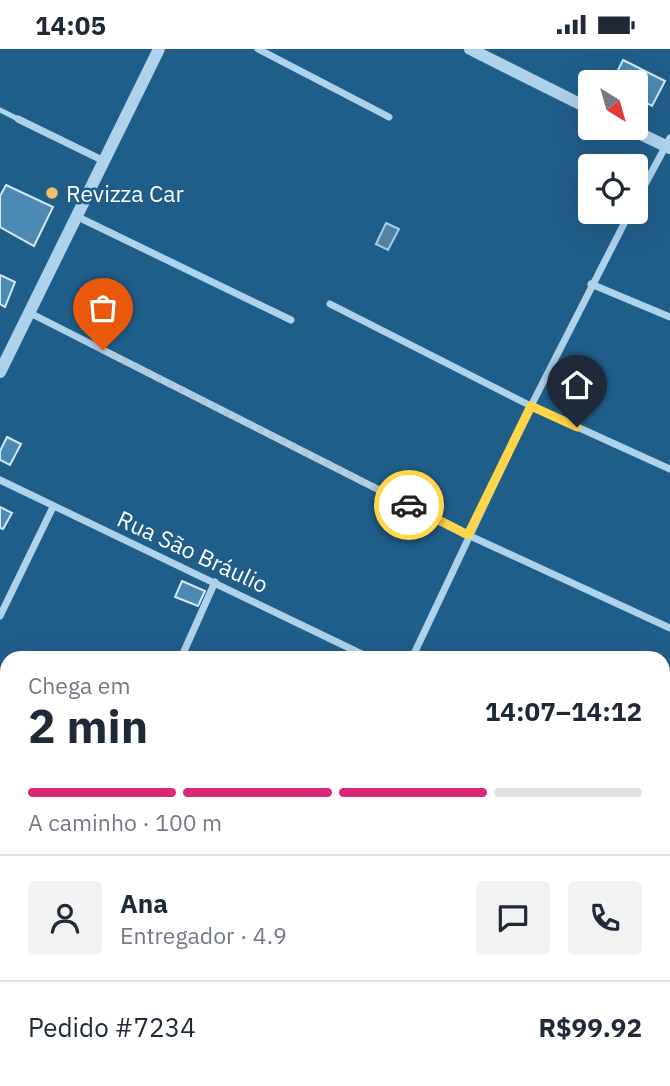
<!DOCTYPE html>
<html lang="pt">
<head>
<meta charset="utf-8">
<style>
  body { margin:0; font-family:"IBM Plex Sans",sans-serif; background:#f2f2f3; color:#1f2937; height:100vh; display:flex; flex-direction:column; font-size:26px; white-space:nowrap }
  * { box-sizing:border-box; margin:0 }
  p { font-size:23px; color:#747a83 }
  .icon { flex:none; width:38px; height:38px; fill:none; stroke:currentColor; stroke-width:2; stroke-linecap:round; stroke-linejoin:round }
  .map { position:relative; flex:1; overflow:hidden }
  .side { position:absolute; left:0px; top:602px; width:670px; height:436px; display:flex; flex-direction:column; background:#fff; border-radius:21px 21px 0 0; box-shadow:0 7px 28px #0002 }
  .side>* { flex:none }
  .needle { width:46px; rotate:143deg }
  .buttons { position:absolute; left:578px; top:21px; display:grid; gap:14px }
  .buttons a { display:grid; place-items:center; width:70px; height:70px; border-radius:7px; background:#fff; box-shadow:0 7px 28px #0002; font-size:35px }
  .pin { position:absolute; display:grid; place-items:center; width:60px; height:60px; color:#fff; margin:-72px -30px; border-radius:50% 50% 50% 0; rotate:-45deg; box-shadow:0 0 7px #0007 }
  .pin .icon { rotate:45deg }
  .courier { position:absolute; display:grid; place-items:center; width:70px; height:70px; margin:-35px; border:5px solid #ffd54a; border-radius:50%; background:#fff; color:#222; box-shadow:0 2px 9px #0007 }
  .summary em { font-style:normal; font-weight:700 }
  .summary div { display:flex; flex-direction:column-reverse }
  .summary { display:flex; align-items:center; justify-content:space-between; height:119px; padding:0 28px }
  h1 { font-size:46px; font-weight:700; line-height:52px }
  .bar { display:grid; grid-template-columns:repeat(4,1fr); gap:10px 7px; align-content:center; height:84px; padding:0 28px }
  .bar i { height:9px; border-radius:5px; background:#e0e1e3 }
  .bar .on { background:#db2777 }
  .bar p { grid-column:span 4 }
  .line { display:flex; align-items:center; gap:18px; padding:0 28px; border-top:2px solid #e0e1e3 }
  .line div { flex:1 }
  .round { display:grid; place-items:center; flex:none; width:74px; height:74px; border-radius:7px; background:#f2f2f3 }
  .status { display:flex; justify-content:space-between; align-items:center; height:49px; padding:0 35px; background:#fff; direction:ltr }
  .status svg { height:19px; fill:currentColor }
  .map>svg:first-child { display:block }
  .water { fill:#56819f; stroke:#a0cfec; stroke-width:2 }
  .building { fill:#4d8ab3; stroke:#d1e9f8; stroke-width:2 }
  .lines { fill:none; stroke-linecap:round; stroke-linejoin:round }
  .service { stroke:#add2eb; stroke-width:5 }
  .minor { stroke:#add2eb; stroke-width:7 }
  .tertiary { stroke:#add2eb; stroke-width:12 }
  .done { stroke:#b1c7d6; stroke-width:7; stroke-dasharray:0 12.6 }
  .route { stroke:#ffd54a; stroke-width:9 }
  .poi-dot { fill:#f8bc6d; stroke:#205e8a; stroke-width:2.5 }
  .labels { text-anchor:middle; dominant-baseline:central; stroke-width:5; stroke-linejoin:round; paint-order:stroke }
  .poi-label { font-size:23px; fill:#fff; stroke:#205e8a; text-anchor:start }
  .street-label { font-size:23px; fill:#fff; stroke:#205e8a }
</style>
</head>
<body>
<div class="status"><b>14:05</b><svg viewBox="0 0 49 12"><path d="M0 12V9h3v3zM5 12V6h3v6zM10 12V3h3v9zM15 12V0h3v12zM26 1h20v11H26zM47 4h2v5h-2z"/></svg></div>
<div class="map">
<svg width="670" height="1037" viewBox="0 0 670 1037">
  <rect width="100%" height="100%" fill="#205e8a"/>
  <path class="water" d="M386,174L399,180L388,201L376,195Z"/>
  <path class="building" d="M623,11L665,32L652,57L635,48V33H612Z
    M6,136L53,158L34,197L0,178V147Z
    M0,226L15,233L5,258L0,255Z
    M7,388L21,395L10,416L0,411V402Z
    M0,458L12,464L3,480L0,479Z
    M182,532L205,542L198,557L175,548Z"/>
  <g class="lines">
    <path class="service" d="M0,61L18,70"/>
    <path class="minor" d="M258,0L389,68
      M18,70L104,112
      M635,154L670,89
      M78,168L291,271
      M591,235L670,268
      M330,255L531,357L670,420
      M30,264L468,486L670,579
      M0,431L370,609
      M0,567L53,458
      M181,609L215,533
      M412,609L531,357L630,163
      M663,761L670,765
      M663,919L670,922
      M0,963L7,966
      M636,1031L649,1037
      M32,1037L35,1031
      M209,1037L212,1031
      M478,1037L480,1031"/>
    <path class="tertiary" d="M470,0L590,60
      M628,79L670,99
      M0,323L159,0"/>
  </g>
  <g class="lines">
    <path class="done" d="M103,301L409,456"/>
    <path class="route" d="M409,456L468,486L531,357L577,378"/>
  </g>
  <circle class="poi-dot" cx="52" cy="144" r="7"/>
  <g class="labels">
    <g class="poi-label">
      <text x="66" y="144">Revizza Car</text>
    </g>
    <g class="street-label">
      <text transform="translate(193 502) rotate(25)">Rua São Bráulio</text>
    </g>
  </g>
</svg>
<div class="buttons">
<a><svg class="needle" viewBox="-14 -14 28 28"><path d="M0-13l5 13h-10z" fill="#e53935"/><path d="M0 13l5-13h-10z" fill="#747a83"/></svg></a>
<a><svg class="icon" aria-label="locate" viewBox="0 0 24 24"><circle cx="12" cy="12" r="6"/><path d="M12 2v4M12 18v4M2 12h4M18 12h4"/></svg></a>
</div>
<div class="pin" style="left:103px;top:301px;background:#ea580c"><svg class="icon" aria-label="bag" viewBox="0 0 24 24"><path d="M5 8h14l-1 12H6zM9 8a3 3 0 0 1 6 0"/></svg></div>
<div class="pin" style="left:577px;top:378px;background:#1f2937"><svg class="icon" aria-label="home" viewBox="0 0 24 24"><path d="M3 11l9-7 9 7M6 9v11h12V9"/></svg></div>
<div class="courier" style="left:409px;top:456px"><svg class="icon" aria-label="car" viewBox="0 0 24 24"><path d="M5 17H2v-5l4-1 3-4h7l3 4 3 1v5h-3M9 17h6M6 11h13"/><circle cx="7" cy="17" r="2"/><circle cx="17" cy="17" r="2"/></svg></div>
<section class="side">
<div class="summary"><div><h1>2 min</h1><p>Chega em</p></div><em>14:07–14:12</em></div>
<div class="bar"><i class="on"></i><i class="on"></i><i class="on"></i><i></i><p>A caminho · 100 m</p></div>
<div class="line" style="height:126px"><a class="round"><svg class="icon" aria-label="person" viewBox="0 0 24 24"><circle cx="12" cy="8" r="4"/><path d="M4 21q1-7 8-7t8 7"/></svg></a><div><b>Ana</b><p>Entregador · 4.9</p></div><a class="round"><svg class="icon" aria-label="chat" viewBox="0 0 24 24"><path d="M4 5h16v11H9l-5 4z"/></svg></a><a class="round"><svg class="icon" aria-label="phone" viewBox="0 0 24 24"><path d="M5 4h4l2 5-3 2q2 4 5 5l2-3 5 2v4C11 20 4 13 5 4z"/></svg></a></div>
<div class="line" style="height:91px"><div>Pedido #7234</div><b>R$99.92</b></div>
</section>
</div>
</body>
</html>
